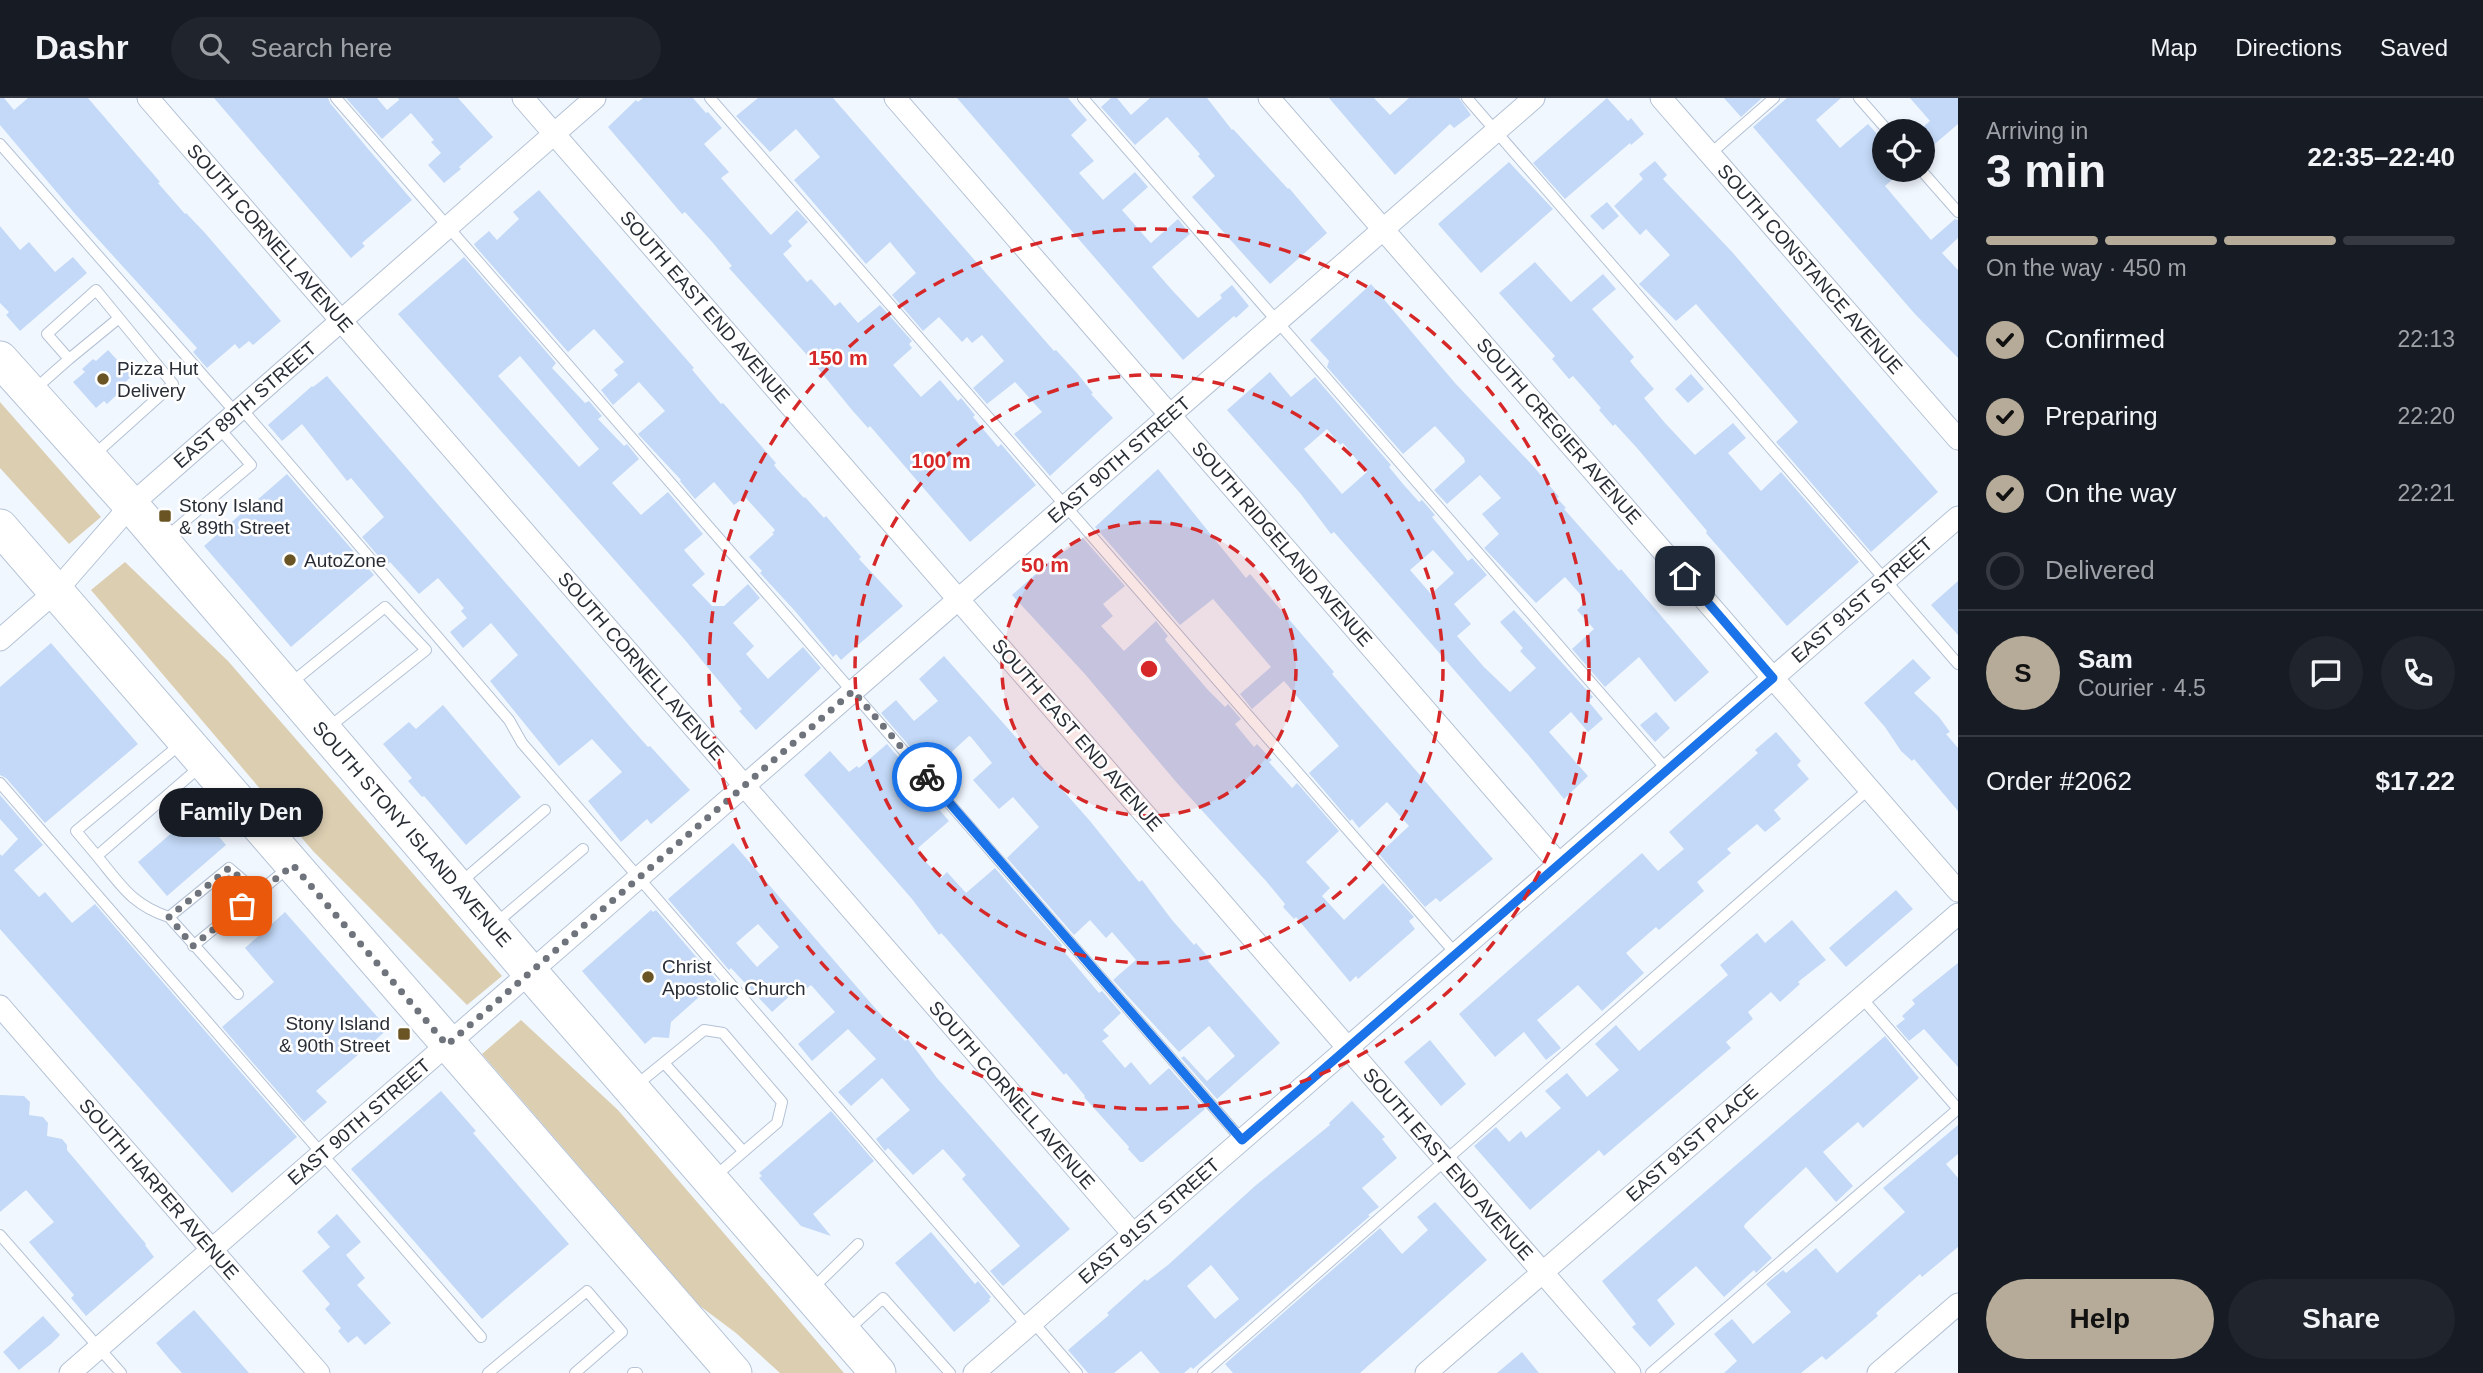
<!DOCTYPE html>
<html lang="en">
<head>
<meta charset="utf-8">
<style>
  body { margin:0; font-family:Helvetica,sans-serif; background:#20242c; color:#f1f3f6; height:100vh; display:flex; flex-direction:column; font-size:26px; white-space:nowrap }
  * { box-sizing:border-box; margin:0 }
  p { font-size:23px; color:#9ea1a6 }
  .icon { flex:none; width:38px; height:38px; fill:none; stroke:currentColor; stroke-width:2; stroke-linecap:round; stroke-linejoin:round }
  .map { position:relative; flex:1; overflow:hidden }
  .side { display:flex; flex-direction:column; background:#171b24; width:525px }
  .side>* { flex:none }
  .tools { position:absolute; left:1872px; top:21px; display:grid; gap:14px }
  .tools a { display:grid; place-items:center; width:63px; height:63px; border-radius:50%; background:#171b24; box-shadow:0 4px 10px #0003; font-size:35px }
  .pin { position:absolute; display:grid; place-items:center; width:60px; height:60px; color:#fff; margin:-30px; border-radius:14px; box-shadow:0 4px 10px #0006 }
  .courier { position:absolute; display:grid; place-items:center; width:70px; height:70px; margin:-35px; border:5px solid #1a73e8; border-radius:50%; background:#fff; color:#222; box-shadow:0 2px 9px #0007 }
  .bubble { position:absolute; height:49px; border-radius:24px; background:#171b24; box-shadow:0 4px 10px #0003; font-size:23px; font-weight:600; line-height:49px; text-align:center }
  .overview em { font-style:normal; font-weight:600 }
  .overview div { display:flex; flex-direction:column-reverse }
  .overview { display:flex; align-items:center; justify-content:space-between; height:119px; padding:0 28px }
  h1 { font-size:46px; font-weight:600; line-height:52px }
  .bar { display:grid; grid-template-columns:repeat(4,1fr); gap:10px 7px; align-content:center; height:84px; padding:0 28px }
  .bar i { height:9px; border-radius:5px; background:#363941 }
  .bar .active { background:#b5ab98 }
  .bar p { grid-column:span 4 }
  .line { display:flex; align-items:center; gap:18px; padding:0 28px; border-top:2px solid #363941 }
  .line div { flex:1 }
  .round { display:grid; place-items:center; flex:none; width:74px; height:74px; border-radius:37px; background:#20242c }
  ol { padding:0 28px; list-style:none }
  li { display:flex; align-items:center; gap:21px; height:77px }
  li p { margin-inline-start:auto }
  li .icon { padding:7px; border-radius:50%; background:#b5ab98; color:#111; stroke-width:4 }
  li:last-child { color:#9ea1a6 }
  li i { width:38px; height:38px; border:4px solid #363941; border-radius:50% }
  .action { display:flex; gap:14px; margin-top:auto; padding:14px 28px }
  .action a { flex:1; height:80px; border-radius:42px; background:#b5ab98; color:#111; font-size:28px; font-weight:600; line-height:80px; text-align:center }
  .action a+a { background:#20242c; color:#f1f3f6 }
  header { display:flex; align-items:center; gap:42px; box-sizing:border-box; height:98px; padding:0 35px; background:#171b24; border-bottom:2px solid #363941 }
  header strong { font-size:33px }
  nav { display:flex; gap:38px; margin-inline-start:auto; font-size:24px }
  .search { width:490px; height:63px; background:#20242c; display:flex; align-items:center; gap:18px; box-sizing:border-box; padding:0 24px; border-radius:38px; color:#9ea1a6; font-size:26px }
  main { display:flex; flex:1; min-height:0 }
  .map>svg:first-child { display:block }
  .green { fill:#dcceb1 }
  .building { fill:#c3d9f7; fill-rule:evenodd }
  .lines { fill:none; stroke-linecap:round; stroke-linejoin:round }
  .service-casing { stroke:#b4c2d5; stroke-width:12 }
  .minor-casing { stroke:#b4c2d5; stroke-width:23 }
  .trunk-casing { stroke:#b4c2d5; stroke-width:37 }
  .service { stroke:#fff; stroke-width:10 }
  .minor { stroke:#fff; stroke-width:21 }
  .trunk { stroke:#fff; stroke-width:35 }
  .done { stroke:#6f747c; stroke-width:7; stroke-dasharray:0 12.6 }
  .route { stroke:#1a73e8; stroke-width:9 }
  .ring { fill:none; stroke:#d62828; stroke-width:3.5; stroke-dasharray:12 9 }
  .poi-dot { fill:#6b5424; stroke:#fff; stroke-width:2.5 }
  .labels { text-anchor:middle; dominant-baseline:central; stroke-width:5; stroke-linejoin:round; paint-order:stroke }
  .street-label { font-size:19px; fill:#292e36; stroke:#fff }
  .poi-label { font-size:19px; fill:#292e36; stroke:#fff; text-anchor:start }
  .centre { fill:#d62828; stroke:#fff; stroke-width:3.5 }
  .ring-label { font-size:21px; text-anchor:middle; font-weight:bold; fill:#d62828; stroke:#fff; stroke-width:5; stroke-linejoin:round; paint-order:stroke }
</style>
</head>
<body>
<header>
<strong>Dashr</strong>
<div class="search"><svg class="icon" aria-label="search" viewBox="0 0 24 24"><circle cx="10" cy="10" r="6"/><path d="M15 15l6 6"/></svg>Search here</div>
<nav><a>Map</a><a>Directions</a><a>Saved</a></nav>
</header>
<main>
<div class="map">
<svg width="1958" height="1275" viewBox="0 0 1958 1275">
  <rect width="100%" height="100%" fill="#f1f7ff"/>
  <path class="green" d="M0,304L101,419L69,446L0,370Z
    M125,464L228,563L502,878L467,907L313,753L91,492Z
    M521,922L618,1012L844,1275H780L736,1235L700,1208L482,956Z"/>
  <path class="building" d="M0,0H4L14,12L28,0H88L160,84L158,85L185,116L186,115L205,135L281,223L253,247L249,243L239,251L235,246L207,270L193,254L197,250L76,117L0,27Z
    M214,0H328L330,5L369,52L412,102L362,145L365,148L351,160Z
    M346,0H377L387,12L399,2L398,0H458L493,39L459,69L461,71L444,85L428,67L441,55L431,44L434,42L411,15L382,41Z
    M643,0H693L706,15L708,14L722,30L704,46L729,74L721,80L769,135L771,137L797,112L808,124L788,143L792,148L783,156L807,184L811,181L835,208L840,204L858,225L880,207L912,243L909,246L912,250L893,267L921,299L940,282L958,303L961,300L975,317L973,319L998,349L1001,346L1036,387L970,444L870,328L868,330L852,312L807,257L729,170L732,168L713,145L685,114L682,116L608,29L636,2L638,4Z
    M758,0H833L1054,253L1056,252L1077,275L1093,295L1091,296L1113,320L1050,378L1014,336L1042,314L1015,284L987,306L973,290L1004,263L982,237L972,245L967,239L962,244L939,219L923,233L892,197L916,175L890,144L866,166L794,82L820,59L796,31L770,54L736,18Z
    M957,0H1068L1087,22L1071,37L1094,63L1079,75L1103,102L1135,74L1148,89L1122,112L1148,142L1151,145L1178,121L1190,136L1152,169L1171,191L1198,220L1222,200L1220,197L1232,187L1249,208L1236,220L1234,218L1183,262Z
    M1111,0H1117L1131,17L1150,0H1207L1232,32L1233,31L1288,91L1289,90L1327,135L1270,186L1192,99L1215,78L1198,58L1200,56L1167,19L1135,47L1101,9Z
    M1329,0H1374L1390,17L1409,0H1459L1471,17L1454,30L1450,26L1395,77Z
    M1607,0L1628,23L1631,20L1644,36L1631,47L1630,45L1565,101L1533,65Z
    M1724,0H1762L1741,19Z
    M1787,0H1841L1816,22L1840,50L1868,26L1885,45V72H1903L1885,88L1931,142L1955,121L1958,122V140L1942,155L1958,172V260L1914,215L1753,29Z
    M1910,0H1958V26L1923,56V29L1930,23Z
    M1655,63L1667,77L1663,81L1733,155L1938,394L1871,454L1776,344L1798,324L1768,289L1696,206L1676,223L1639,186L1670,157L1646,131L1640,137L1614,108L1643,81L1639,76Z
    M1509,64L1553,111L1481,175L1438,126Z
    M539,92L694,270L692,271L694,274L721,306L723,305L755,341L776,365L774,367L777,371L804,400L805,399L824,420L826,418L861,459L859,461L903,508L841,562L836,556L833,559L795,513L760,475L762,473L749,459L774,436L772,435L775,432L745,399L734,407L714,384L695,401L680,383L681,382L638,336L665,313L639,284L613,307L601,292L618,277L614,272L624,264L594,231L568,254L475,148L474,146L489,133L497,142L519,121L513,114Z
    M1607,104L1619,118L1603,132L1590,118Z
    M0,128L20,152L29,144L55,174L73,159L87,175L20,233L6,217L9,214L0,205Z
    M464,159L556,265L552,270L585,305L589,303L602,318L598,321L624,348L627,346L639,361L612,385L641,417L668,394L703,436L684,452L705,476L692,487L712,508H724L748,486L760,500L733,525L754,548L746,556L768,581L803,549L821,570L756,632L739,613L742,611L685,542L398,216ZM520,258L599,351L579,369L498,278Z
    M1535,164L1571,204L1603,176L1616,191L1592,211L1634,259L1630,263L1633,267L1654,291L1644,300L1665,325L1695,357L1733,325L1746,340L1728,355L1761,393L1781,374L1859,464L1787,528L1706,435L1707,433L1637,350L1615,326L1613,328L1599,312L1601,310L1573,278L1569,281L1552,261L1555,258L1499,195Z
    M1371,186L1455,285L1534,369L1559,399L1557,400L1566,410L1564,411L1619,473L1621,471L1709,574L1675,604L1639,559L1605,589L1572,551L1594,531L1577,512L1586,503L1565,479L1536,505L1484,450L1499,436L1482,416L1501,400L1480,377L1447,406L1434,392L1465,364L1464,360L1435,328L1403,356L1327,269L1329,263L1310,242Z
    M108,252L132,278L119,290L121,293L107,306L104,303L96,310L73,284L85,274L82,271L93,261L96,263Z
    M1270,274L1291,299L1315,279L1391,367L1389,369L1403,386L1419,404L1422,402L1435,417L1432,419L1468,463L1472,460L1487,477L1454,506L1471,526L1457,538L1484,569L1510,594L1536,570L1520,553L1523,550L1500,524L1514,512L1593,599L1588,603L1603,621L1588,634L1571,614L1549,634L1588,678L1564,701L1530,659L1334,434L1331,436L1300,395L1227,312ZM1327,331L1340,347L1343,345L1367,374L1342,396L1304,351ZM1433,452L1454,475L1431,496L1410,472Z
    M1691,276L1704,291L1688,305L1675,291Z
    M327,278L631,630L648,649L650,648L690,692L651,726L647,721L621,744L588,703L622,674L592,641L559,668L490,583L518,557L491,525L463,550L450,534L467,520L461,513L464,510L438,480L419,496L390,464L386,467L362,439L384,419L351,380L347,383L302,326L282,343L268,327L312,288L313,289Z
    M1158,371L1246,480L1250,476L1334,574L1332,576L1493,761L1440,804L1436,800L1425,809L1379,756L1409,728L1387,704L1359,730L1352,721L1350,723L1309,675L1339,648L1284,583L1252,611L1240,596L1271,569L1213,501L1180,527L1095,429Z
    M287,376L374,477L291,549L204,448Z
    M1083,440L1125,488L1103,506L1113,518L1101,528L1124,553L1156,523L1168,538L1165,541L1166,543L1208,592L1225,609L1228,606L1241,621L1235,626L1254,649L1257,646L1272,662L1269,664L1292,690L1297,685L1339,733L1306,764L1330,790L1322,798L1344,822L1383,785L1414,819L1409,823L1415,831L1358,881L1356,878L1350,884L1296,819L1294,821L1283,809L1285,806L1266,783L1177,685L1084,575L1012,497L1047,466Z
    M1958,483V537L1931,507Z
    M51,545L138,646L45,725L6,680L0,677V589Z
    M944,558L1090,723L1139,784L1142,782L1172,822L1194,847L1196,845L1210,861L1208,863L1280,945L1217,1001L1181,960L1184,958L1207,983L1235,958L1209,928L1179,954L1113,882L1136,862L1112,834L1106,840L1090,822L1074,837L1007,760L1039,729L1013,699L999,711L973,682L992,665L971,639L969,638L931,673L881,615L896,602L914,623L938,603L919,581Z
    M1913,561L1931,580L1914,595L1939,619L1950,634L1946,636L1958,650V713L1914,661L1912,663L1901,653L1885,629L1864,605Z
    M443,607L521,699L466,747L424,698L422,699L408,683L412,680L383,646L409,624L416,631Z
    M1656,614L1670,630L1655,644L1640,627Z
    M1776,634L1801,663L1797,667L1809,681L1774,712L1781,721L1765,734L1757,726L1727,751L1731,755L1697,784L1704,793L1659,832L1656,829L1626,855L1644,875L1602,913L1578,887L1537,922L1561,950L1546,962L1524,934L1495,959L1459,916L1642,755L1658,773L1684,751L1669,734L1758,655L1755,652Z
    M887,646L920,684L917,686L949,723L918,750L924,762L941,780L947,774L966,795L995,770L1062,847L1061,850L1099,895L1102,893L1121,915L1103,932L1109,938L1102,943L1125,970L1131,964L1150,987L1169,970L1205,1011L1143,1064H1140L1128,1051L1129,1049L1084,999L1085,998L1066,975L1064,977L945,839L941,835L939,837L912,801L804,677L830,653L849,674L857,668L859,670Z
    M0,697L43,747L14,772L39,799L45,794L72,825L95,806L297,1039L232,1095L0,831V756L2,758L18,741L0,721Z
    M197,713L226,747L167,798L138,764Z
    M733,745L875,910L905,943L908,941L937,980L1070,1131L1003,1188L990,1173L1020,1148L962,1081L966,1077L943,1051L913,1077L891,1053L888,1050L885,1053L876,1041L910,1012L882,980L851,1008L838,994L876,961L848,931L812,963L798,946L835,914L811,887L806,891L802,887L772,914L731,870L729,872L668,801ZM758,826L779,849L757,869L736,845Z
    M1896,792L1913,811L1846,869L1829,850Z
    M651,812L653,814L656,812L717,883L671,924L669,940L653,939L645,946L582,873Z
    M285,814L388,931L316,993L327,1004L304,1024L222,929L274,884L245,850Z
    M1792,822L1826,862L1798,884L1800,886L1780,904L1771,894L1748,914L1753,921L1726,944L1731,950L1604,1058L1599,1052L1530,1112L1474,1048L1496,1029L1509,1044L1521,1033L1526,1040L1561,1010L1545,993L1567,975L1587,999L1619,972L1595,946L1616,927L1639,953L1728,877L1720,867L1757,835L1765,845Z
    M1958,865V969L1924,931L1909,943L1896,928L1905,921L1902,918L1915,906L1912,902Z
    M1885,938L1919,980L1863,1030L1858,1024L1823,1054L1853,1088L1836,1104L1806,1069L1745,1126L1744,1129L1772,1160L1756,1175L1754,1172L1724,1199L1696,1168L1657,1202L1675,1226L1650,1249L1632,1229L1636,1226L1602,1183Z
    M1430,942L1466,986L1441,1008L1404,964Z
    M441,993L476,1033L473,1035L569,1146L482,1221L351,1071Z
    M0,997L24,998L30,1004L29,1017L43,1019L48,1025L47,1038L62,1041L67,1047V1052L146,1146L145,1147L154,1159L86,1218L71,1200L74,1197L29,1144L54,1124L26,1092L0,1114Z
    M1352,1003L1385,1039L1382,1041L1397,1060L1362,1090L1379,1109L1368,1117L1370,1118L1193,1271L1191,1269L1184,1275H1160L1141,1253L1114,1275H1088L1068,1252L1109,1217L1107,1215L1145,1181L1147,1183L1168,1167L1255,1088L1330,1027L1329,1025ZM1211,1167L1239,1201L1215,1221L1187,1188Z
    M831,1013L874,1063L813,1116L831,1138L801,1128L759,1080L762,1078L759,1075Z
    M1958,1027V1056L1946,1066L1958,1080V1149L1922,1179L1920,1176L1876,1215L1878,1218L1826,1262L1822,1258L1801,1275H1724L1737,1263L1714,1236L1732,1221L1753,1246L1791,1214L1766,1186L1783,1172L1786,1175L1816,1150L1837,1175L1905,1114L1883,1090Z
    M1435,1104L1487,1162L1360,1275H1233L1225,1266L1380,1130L1402,1156L1428,1132L1417,1119Z
    M337,1116L361,1144L346,1157L365,1180L357,1187L391,1225L365,1247L357,1238L348,1245L338,1233L341,1230L325,1211L330,1206L302,1173L330,1149L317,1134Z
    M931,1134L975,1186L978,1183L991,1199L989,1201L990,1203L954,1234L895,1165Z
    M194,1212L215,1236L249,1275H182L171,1263L156,1245Z
    M43,1218L60,1237L51,1246L19,1272L3,1254Z
    M1522,1254L1539,1275H1497Z"/>
  <g class="lines">
    <g class="service-casing">
      <path id="service" d="M336,0L1242,1042
        M710,0L1456,856
        M1083,0L1667,672
        M1467,0L1958,566
        M1859,0L1888,33
        M0,46L236,315
        M1710,56L1774,0
        M1921,72L1958,114
        M69,261L119,220
        M35,291L69,261L47,236L96,192L173,286L94,357
        M241,310L509,622L522,645L1027,1228
        M165,440L251,367L219,330
        M291,585L385,509L426,552L328,630
        M183,644L76,733L97,758L202,667
        M0,685L481,1239
        M97,758C121,787 132,807 169,819
        M461,784L545,712
        M496,825L583,751
        M193,848L288,770
        M238,896L169,819L229,770L258,795
        M1861,899L1958,1011
        M664,965L743,1053
        M634,989L704,932L723,935L782,1004L777,1025L713,1080
        M0,1137L121,1275
        M810,1193L858,1146
        M1033,1224L1077,1275
        M848,1232L883,1200L950,1275
        M488,1275L587,1193L622,1234L575,1275
        M633,1275H637
        M1203,1275L1869,691
        M1651,1275L1958,1011"/>
    </g>
    <g class="minor-casing">
      <path id="minor" d="M148,0L1133,1136
        M523,0L1630,1275
        M895,0L1559,766
        M1269,0L1958,793
        M1661,0L1958,341
        M0,542L56,493L131,407L595,0
        M0,908L319,1275
        M70,1275L1534,0
        M974,1275L1958,419
        M1426,1275L1958,816
        M1878,1275L1958,1206"/>
    </g>
    <g class="trunk-casing">
      <path id="trunk" d="M0,261L131,407L530,874L878,1275
        M0,429L734,1275"/>
    </g>
    <use href="#service" class="service"/>
    <use href="#minor" class="minor"/>
    <use href="#trunk" class="trunk"/>
  </g>
  <g class="lines">
    <path class="done" d="M242,808L193,848L169,819L229,770L258,795L293,767L447,947L853,593L927,679"/>
    <path class="route" d="M927,679L1242,1042L1773,580L1685,478"/>
  </g>
  <circle cx="1149" cy="571" r="147" fill="#d62828" fill-opacity=".12"/>
  <g class="ring">
    <circle cx="1149" cy="571" r="147"/>
    <circle cx="1149" cy="571" r="294"/>
    <circle cx="1149" cy="571" r="440"/>
  </g>
  <g class="poi-dot">
    <circle cx="103" cy="281" r="7"/>
    <rect x="158" y="411" width="14" height="14" rx="3.5"/>
    <circle cx="290" cy="462" r="7"/>
    <circle cx="648" cy="879" r="7"/>
    <rect x="397" y="929" width="14" height="14" rx="3.5"/>
  </g>
  <g class="labels">
    <g class="street-label">
      <text transform="translate(270 140) rotate(49)">SOUTH CORNELL AVENUE</text>
      <text transform="translate(1810 171) rotate(49)">SOUTH CONSTANCE AVENUE</text>
      <text transform="translate(705 209) rotate(49)">SOUTH EAST END AVENUE</text>
      <text transform="translate(245 307) rotate(-41)">EAST 89TH STREET</text>
      <text transform="translate(1559 333) rotate(49)">SOUTH CREGIER AVENUE</text>
      <text transform="translate(1119 362) rotate(-41)">EAST 90TH STREET</text>
      <text transform="translate(1282 446) rotate(49)">SOUTH RIDGELAND AVENUE</text>
      <text transform="translate(1862 502) rotate(-41)">EAST 91ST STREET</text>
      <text transform="translate(641 568) rotate(49)">SOUTH CORNELL AVENUE</text>
      <text transform="translate(1077 637) rotate(49)">SOUTH EAST END AVENUE</text>
      <text transform="translate(412 736) rotate(49)">SOUTH STONY ISLAND AVENUE</text>
      <text transform="translate(1012 997) rotate(49)">SOUTH CORNELL AVENUE</text>
      <text transform="translate(359 1024) rotate(-41)">EAST 90TH STREET</text>
      <text transform="translate(1692 1045) rotate(-41)">EAST 91ST PLACE</text>
      <text transform="translate(1448 1066) rotate(49)">SOUTH EAST END AVENUE</text>
      <text transform="translate(159 1091) rotate(49)">SOUTH HARPER AVENUE</text>
      <text transform="translate(1149 1123) rotate(-41)">EAST 91ST STREET</text>
    </g>
    <g class="poi-label">
      <text x="117" y="270">Pizza Hut<tspan x="117" dy="22">Delivery</tspan></text>
      <text x="179" y="407">Stony Island<tspan x="179" dy="22">&amp; 89th Street</tspan></text>
      <text x="304" y="462">AutoZone</text>
      <text x="662" y="868">Christ<tspan x="662" dy="22">Apostolic Church</tspan></text>
      <text x="390" y="925" text-anchor="end">Stony Island<tspan x="390" dy="22">&amp; 90th Street</tspan></text>
    </g>
  </g>
  <circle cx="1149" cy="571" r="10" class="centre"/>
  <g class="ring-label">
    <text x="838" y="267">150 m</text>
    <text x="941" y="370">100 m</text>
    <text x="1045" y="474">50 m</text>
  </g>
</svg>
<div class="tools">
<a><svg class="icon" aria-label="locate" viewBox="0 0 24 24"><circle cx="12" cy="12" r="6"/><path d="M12 2v4M12 18v4M2 12h4M18 12h4"/></svg></a>
</div>
<div class="pin" style="left:242px;top:808px;background:#ea580c"><svg class="icon" aria-label="bag" viewBox="0 0 24 24"><path d="M5 8h14l-1 12H6zM9 8a3 3 0 0 1 6 0"/></svg></div>
<div class="pin" style="left:1685px;top:478px;background:#1f2937"><svg class="icon" aria-label="home" viewBox="0 0 24 24"><path d="M3 11l9-7 9 7M6 9v11h12V9"/></svg></div>
<div class="courier" style="left:927px;top:679px"><svg class="icon" aria-label="bike" viewBox="0 0 24 24"><circle cx="6" cy="16" r="4"/><circle cx="18" cy="16" r="4"/><path d="M6 16l4-8h5l3 8M10 8l3 8H6M13 5h3"/></svg></div>
<div class="bubble" style="left:159px;top:690px;width:164px">Family Den</div>
</div>
<section class="side">
<div class="overview"><div><h1>3 min</h1><p>Arriving in</p></div><em>22:35–22:40</em></div>
<div class="bar"><i class="active"></i><i class="active"></i><i class="active"></i><i></i><p>On the way · 450 m</p></div>
<ol>
<li><svg class="icon" aria-label="check" viewBox="0 0 24 24"><path d="M5 12l5 5 9-10"/></svg>Confirmed<p>22:13</p></li>
<li><svg class="icon" aria-label="check" viewBox="0 0 24 24"><path d="M5 12l5 5 9-10"/></svg>Preparing<p>22:20</p></li>
<li><svg class="icon" aria-label="check" viewBox="0 0 24 24"><path d="M5 12l5 5 9-10"/></svg>On the way<p>22:21</p></li>
<li><i></i>Delivered</li>
</ol>
<div class="line" style="height:126px"><b class="round" style="background:#b5ab98;color:#111">S</b><div><b>Sam</b><p>Courier · 4.5</p></div><a class="round"><svg class="icon" aria-label="chat" viewBox="0 0 24 24"><path d="M4 5h16v11H9l-5 4z"/></svg></a><a class="round"><svg class="icon" aria-label="phone" viewBox="0 0 24 24"><path d="M5 4h4l2 5-3 2q2 4 5 5l2-3 5 2v4C11 20 4 13 5 4z"/></svg></a></div>
<div class="line" style="height:91px"><div>Order #2062</div><b>$17.22</b></div>
<div class="action"><a>Help</a><a>Share</a></div>
</section>
</main>
</body>
</html>
